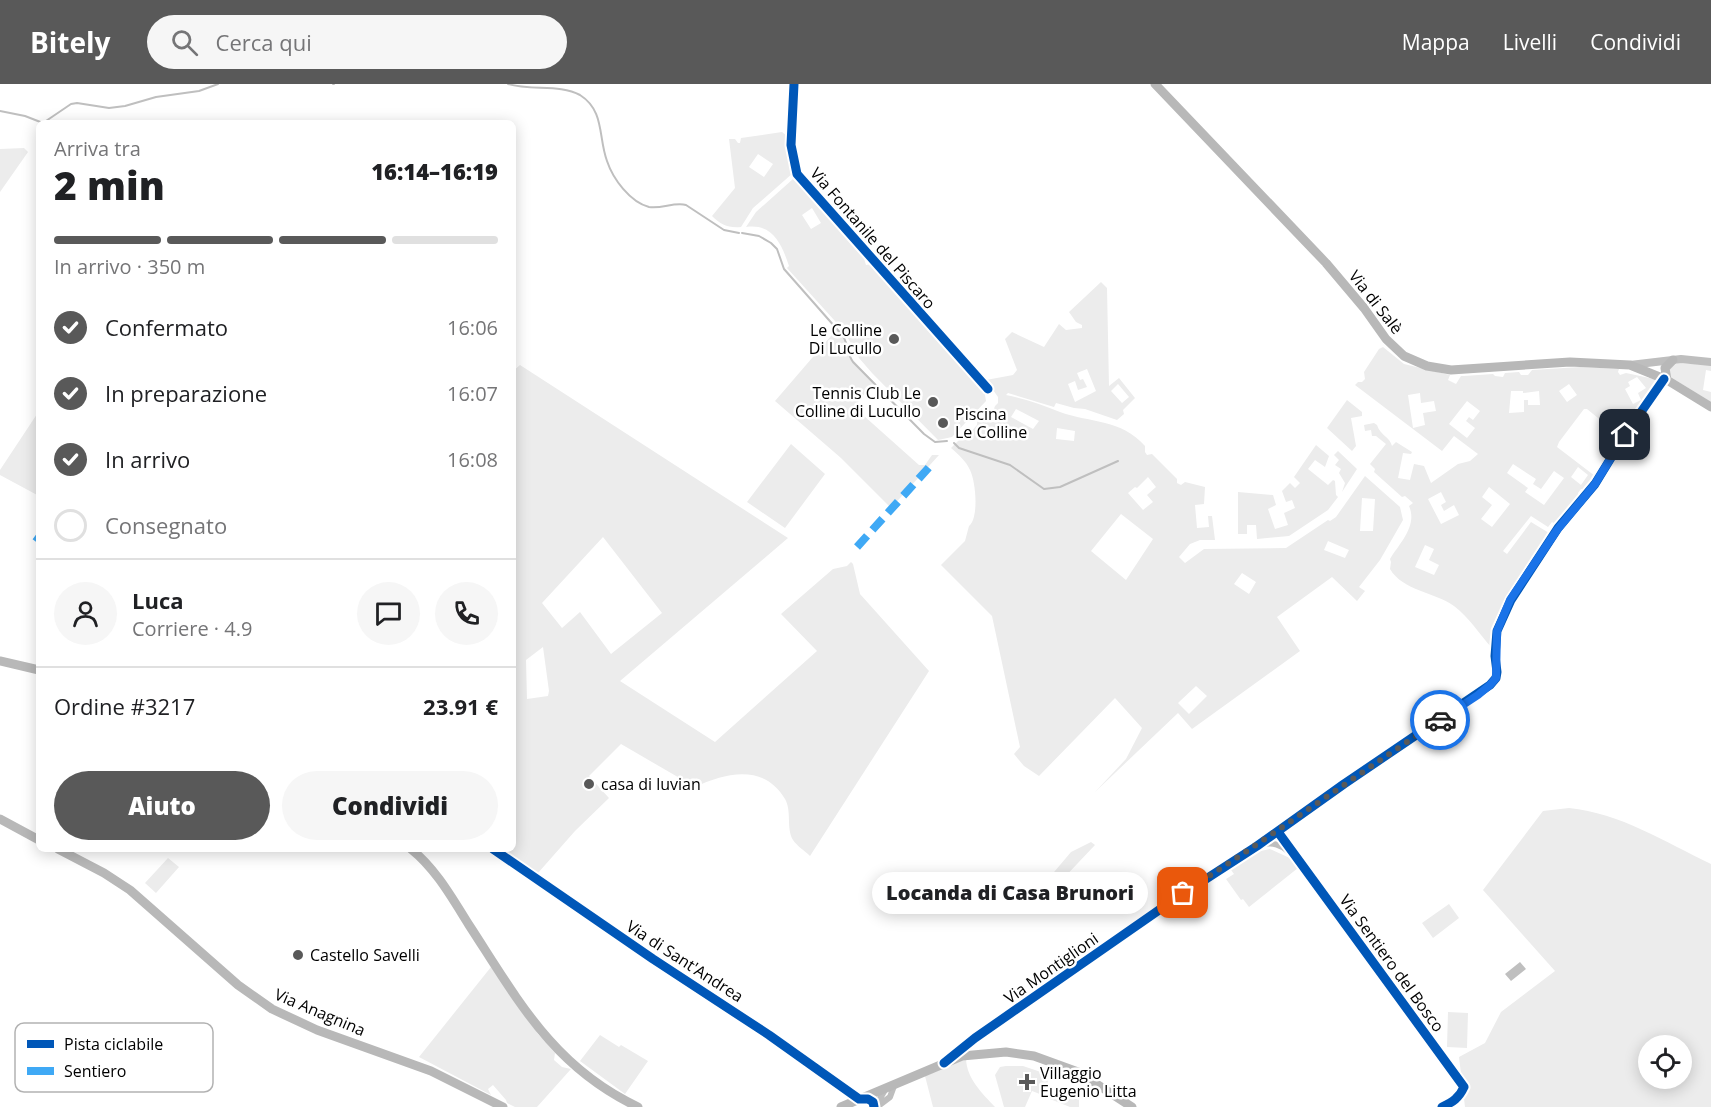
<!DOCTYPE html>
<html lang="it">
<head>
<meta charset="utf-8">
<style>
  body { margin:0; font-family:"Open Sans",sans-serif; background:#f6f6f6; color:#202124; height:100vh; display:flex; flex-direction:column; font-size:22px; white-space:nowrap }
  * { box-sizing:border-box; margin:0 }
  p { font-size:20px; color:#757577 }
  .icon { flex:none; width:33px; height:33px; fill:none; stroke:currentColor; stroke-width:2; stroke-linecap:round; stroke-linejoin:round }
  .map { position:relative; flex:1; overflow:hidden }
  .sheet { position:absolute; left:36px; top:36px; width:480px; height:732px; display:flex; flex-direction:column; background:#fff; border-radius:9px; box-shadow:0 3px 15px #0003 }
  .sheet>* { flex:none }
  .tools { position:absolute; left:1638px; top:951px; display:grid; gap:12px }
  .tools a { display:grid; place-items:center; width:54px; height:54px; border-radius:50%; background:#fff; box-shadow:0 3px 15px #0003; font-size:30px }
  .pin { position:absolute; display:grid; place-items:center; width:51px; height:51px; color:#fff; margin:-26px; border-radius:12px; box-shadow:0 3px 9px #0006 }
  .courier { position:absolute; display:grid; place-items:center; width:60px; height:60px; margin:-30px; border:4px solid #1a73e8; border-radius:50%; background:#fff; color:#222; box-shadow:0 2px 8px #0007 }
  .bubble { position:absolute; height:42px; border-radius:21px; background:#fff; box-shadow:0 3px 15px #0003; font-size:20px; font-weight:800; line-height:42px; text-align:center }
  .summary em { font-style:normal; font-weight:800 }
  .summary div { display:flex; flex-direction:column-reverse }
  .summary { display:flex; align-items:center; justify-content:space-between; height:102px; padding:0 18px }
  h1 { font-size:39px; font-weight:800; line-height:45px }
  .bar { display:grid; grid-template-columns:repeat(4,1fr); gap:9px 6px; align-content:center; height:72px; padding:0 18px }
  .bar i { height:8px; border-radius:4px; background:#e0e0e0 }
  .bar .current { background:#595959 }
  .bar p { grid-column:span 4 }
  .line { display:flex; align-items:center; gap:15px; padding:0 18px; border-top:2px solid #e0e0e0 }
  .line div { flex:1 }
  .round { display:grid; place-items:center; flex:none; width:63px; height:63px; border-radius:32px; background:#f6f6f6 }
  ol { padding:0 18px; list-style:none }
  li { display:flex; align-items:center; gap:18px; height:66px }
  li p { margin-inline-start:auto }
  li .icon { padding:6px; border-radius:50%; background:#595959; color:#fff; stroke-width:4 }
  li:last-child { color:#757577 }
  li i { width:33px; height:33px; border:3px solid #e0e0e0; border-radius:50% }
  .button { display:flex; gap:12px; margin-top:auto; padding:12px 18px }
  .button a { flex:1; height:69px; border-radius:36px; background:#595959; color:#fff; font-size:24px; font-weight:800; line-height:69px; text-align:center }
  .button a+a { background:#f6f6f6; color:#202124 }
  header { display:flex; align-items:center; gap:36px; box-sizing:border-box; height:84px; padding:0 30px; background:#595959; color:#fff }
  header strong { font-size:28px }
  nav { display:flex; gap:33px; margin-inline-start:auto; font-size:21px }
  .search { width:420px; height:54px; background:#f6f6f6; display:flex; align-items:center; gap:15px; box-sizing:border-box; padding:0 21px; border-radius:33px; color:#757577; font-size:22px }
  .map>svg:first-child { display:block }
  .green { fill:#ececec; fill-rule:evenodd }
  .water { fill:#bfbfbf }
  .lines { fill:none; stroke-linecap:round; stroke-linejoin:round }
  .stream { stroke:#bfbfbf; stroke-width:2 }
  .minor { stroke:#bebebe; stroke-width:6 }
  .tertiary { stroke:#bebebe; stroke-width:8 }
  .secondary { stroke:#b8b8b8; stroke-width:9 }
  .quiet { stroke:#3fa9f5; stroke-width:8; stroke-dasharray:15 8; stroke-linecap:butt }
  .cycleway-casing { stroke:#fff; stroke-width:13 }
  .cycleway { stroke:#0057b8; stroke-width:9 }
  .done { stroke:#595959; stroke-width:6; stroke-dasharray:0 10.8 }
  .route { stroke:#1a73e8; stroke-width:8 }
  .poi-dot { fill:#595959; stroke:#fff; stroke-width:2 }
  .labels { text-anchor:middle; dominant-baseline:central; stroke-width:5; stroke-linejoin:round; paint-order:stroke }
  .street-label { font-size:16px; fill:#000; stroke:#fff }
  .poi-label { font-size:16px; fill:#000; stroke:#fff; text-anchor:start }
  .key { fill:#fff; stroke:#b2b2b2; stroke-width:1.5 }
  .key-label { font-size:16px; fill:#000 }
</style>
</head>
<body>
<header>
<strong>Bitely</strong>
<div class="search"><svg class="icon" aria-label="search" viewBox="0 0 24 24"><circle cx="10" cy="10" r="6"/><path d="M15 15l6 6"/></svg>Cerca qui</div>
<nav><a>Mappa</a><a>Livelli</a><a>Condividi</a></nav>
</header>
<div class="map">
<svg width="1711" height="1023" viewBox="0 0 1711 1023">
  <rect width="100%" height="100%" fill="#fff"/>
  <path class="green" d="M782,48L787,52V71L793,89L753,124L741,143C728,144 721,141 712,132L735,104L729,55H735L738,59H740L741,54ZM758,70L773,80L764,93L749,83Z
    M24,64L28,68L0,108V65Z
    M793,95L796,98L799,97L862,168L866,181L872,180L984,305L986,317L952,353L938,356L872,289L859,274L844,247L787,184L789,182C782,161 773,139 746,143L756,128ZM812,124L821,139L811,145L802,131Z
    M1101,198L1107,204L1109,302L1119,294L1135,314L1123,326L1124,330L1117,336L1085,325L1074,324L1056,319L1054,323L1008,309L1006,311C1025,315 1042,321 1060,328C1091,339 1121,335 1145,362V368L1147,371L1152,370L1177,395V399L1181,401L1185,398L1205,403L1204,420L1195,421L1197,444L1209,443L1208,432H1212L1215,456H1200L1190,460L1179,473L1185,479L1204,465L1286,464L1328,436L1330,437L1336,433L1365,392L1400,423L1403,436L1380,476L1359,503L1365,507L1357,517L1332,493L1277,533L1300,567L1192,645L1178,629L1095,708L1126,675L1142,644L1115,614L1039,692L1024,682L1014,670L1020,663L992,532L941,481L965,457L969,442C979,434 976,398 970,386C966,377 958,370 951,364L966,349L969,350L977,341V338L987,328L992,330L995,322L998,319V313L986,296L1013,291L1017,286L1005,255L1012,248L1044,263L1059,240L1066,246L1082,244V241L1076,238L1069,228ZM1087,285L1096,307L1075,318L1068,300L1075,297L1078,306L1087,303L1083,295L1080,296L1077,289ZM1118,300L1129,313L1122,319L1111,307ZM1016,325L1039,337L1033,345L1011,333ZM1057,344L1075,347L1074,357L1056,355ZM1148,393L1156,403L1147,411L1153,418L1143,426L1128,409L1135,403L1137,404ZM1362,414L1375,415L1373,447H1360ZM1121,430L1153,455L1126,496L1091,467ZM1328,457L1349,466L1345,474L1324,466ZM1242,489L1256,498L1249,510L1234,500ZM1196,602L1207,612L1189,630L1178,619Z
    M837,245L847,258L850,273L877,301L872,306L869,304L854,323L919,381H925L932,371H939L891,424L841,374L775,317Z
    M1383,263L1404,280L1450,291L1448,296L1456,300L1461,292H1464L1493,290L1495,292L1503,293L1505,289L1519,288L1521,291H1528L1532,286L1580,283L1619,285L1618,288L1620,291L1626,289L1659,296L1640,324H1636L1632,329L1634,332L1620,352L1587,325H1584L1559,358L1557,363L1595,392L1585,405H1581L1578,409L1579,413L1557,441L1552,438L1548,443L1531,432L1503,467L1507,470L1531,438L1549,449V453L1504,521L1494,546L1492,564C1480,551 1469,533 1454,522C1435,508 1403,507 1390,485L1391,478L1390,475C1399,460 1418,442 1409,422L1413,419L1405,412L1402,413L1374,388L1375,385L1370,380L1386,360L1376,352H1372L1371,346L1365,347L1364,341L1374,339L1377,341C1380,351 1390,353 1392,362L1396,358L1412,368L1411,370L1403,369L1398,394L1410,396L1414,380L1424,382L1431,399L1458,380L1470,377L1478,370L1454,352L1442,367L1355,301L1358,298H1362L1365,295L1364,288L1379,265ZM1637,293L1646,304L1638,309L1641,316L1633,320L1625,305L1630,302L1628,298ZM1569,300L1577,311L1567,318L1559,307ZM1511,307H1523V309L1539,307L1540,321H1528V316H1524V328L1509,329ZM1420,309L1421,319L1434,317L1436,327L1423,329L1425,341L1413,344L1408,311ZM1467,317L1480,327L1473,336L1469,333L1466,337L1475,344L1467,354L1449,340ZM1513,380L1536,395L1533,400L1541,405L1554,387L1564,394L1544,421L1525,408L1528,404L1507,389ZM1578,383L1588,391L1581,401L1571,393ZM1489,403L1510,420L1492,443L1481,435L1492,421L1482,413ZM1441,408L1446,418L1441,421L1444,427L1454,421L1459,431L1441,440L1428,415ZM1425,461L1434,465L1429,476L1439,481L1434,491L1415,483Z
    M1677,279L1711,281V287L1706,286L1703,306L1711,308V318L1669,292L1670,285Z
    M520,281L788,454L620,597L715,658L817,567L781,530L833,485L847,482L851,478L853,480L860,510L929,587L810,772C805,767 797,762 793,756C786,744 792,727 785,715C764,679 725,689 695,703L621,660L589,692L609,714L575,747L538,789L502,765H513V287ZM603,453L662,529L611,570L580,528L562,544L542,519ZM543,563L549,607L548,612L527,615L526,576Z
    M1347,316L1362,328V332L1351,334L1356,362L1352,367L1327,344Z
    M39,327V412L0,391V386Z
    M791,360L825,390L785,444L747,418Z
    M1316,361L1329,372L1325,383L1315,376L1308,385L1328,401L1333,396L1335,397L1336,411L1338,413L1328,426L1289,452L1257,455L1256,441H1247V450H1238V408L1273,411L1276,421L1268,425L1275,445L1288,441L1284,429L1295,424L1292,416L1286,418L1282,407L1290,399L1295,404L1300,399L1294,393Z
    M1338,367L1357,385L1342,408L1345,399L1339,389L1341,385L1335,381L1339,376L1334,371Z
    M1569,724C1620,729 1665,758 1711,780V1023H1465L1459,973L1485,959L1501,928L1555,887L1483,806L1543,727ZM1648,962H1682V994H1648Z
    M1091,758L1095,761L1060,798L1054,799L1049,794L1071,768Z
    M1270,765L1292,775L1298,784L1249,823L1243,815L1241,816L1226,795L1234,790L1231,786L1256,768Z
    M168,774L179,783L156,809L145,799Z
    M1449,820L1459,834L1433,854L1422,839Z
    M491,883L538,950L555,969L554,976L562,983L571,985L537,1023H515L507,1019L506,1016L493,1001L488,1005L491,1011L419,973Z
    M1448,928L1468,929L1467,964L1447,963Z
    M600,951L619,963L621,961L648,977L625,1010L580,977Z
    M966,975C967,995 982,1009 995,1023H933L925,992Z
    M1006,982H1023L1044,989L1048,998L1045,1012L1032,1007L1025,1023H1004L995,991L1000,983Z
    M1058,1002L1079,1015V1023H1070L1050,1015L1055,1003Z"/>
  <path class="water" d="M1520,878L1526,885L1511,897L1505,890Z"/>
  <g class="lines">
    <path class="stream" d="M333,0H334
      M508,0C531,7 560,0 580,11C605,27 598,53 607,77C613,95 630,118 649,123C662,125 674,118 686,121L724,146L739,149
      M0,27L25,32L43,39L71,20L77,19L109,24L125,22L156,13L199,7L218,0
      M742,149L759,152L771,159L777,165L784,185L843,252C848,260 847,270 853,278L924,350L935,358L947,357
      M954,359L959,364L1010,381L1044,405L1060,403L1118,377"/>
    <path class="minor" d="M794,0L791,61L797,90L988,305
      M1278,748L1464,1003C1459,1014 1453,1018 1442,1023
      M1263,760C1272,758 1282,761 1289,768
      M493,765L653,875L769,951L859,1015H868L873,1018L874,1023
      M949,975L975,954L1172,817L1257,762L1344,700L1490,601L1496,594L1497,588L1495,572L1497,547L1511,516L1558,444L1595,400L1625,351L1664,295
      M875,1023L885,1006
      M877,1023L890,1013L894,1002"/>
    <path class="tertiary" d="M1630,281L1681,275L1711,278"/>
    <path class="secondary" d="M1155,0L1326,179L1364,224L1386,255L1404,272L1427,282L1451,286L1570,278L1630,281L1667,296L1711,323
      M1667,296L1665,284L1673,276
      M0,577L39,586
      M0,735L39,756
      M58,765L104,789L130,806L238,901L272,925L317,946L431,987L503,1023
      M411,765C436,785 452,814 469,841C518,916 553,983 638,1023
      M841,1023L962,972L1006,968L1034,972L1078,988L1132,1023"/>
    <path class="quiet" d="M35,452L39,455
      M857,463L932,380"/>
    <g class="cycleway-casing">
      <path id="cycleway" d="M794,0L791,61L797,90L988,305
        M1278,748L1464,1003C1459,1014 1453,1018 1442,1023
        M493,765L653,875L769,951L859,1015H868L873,1018L874,1023
        M944,979L975,954L1172,817L1257,762L1344,700L1490,601L1496,594L1497,588L1495,572L1497,547L1511,516L1558,444L1595,400L1625,351L1664,295"/>
    </g>
    <use href="#cycleway" class="cycleway"/>
  </g>
  <g class="lines">
    <path class="done" d="M1183,809C1270,753 1354,693 1440,636"/>
    <path class="route" d="M1440,636L1478,611L1490,601L1496,594L1497,547L1510,516L1557,446L1595,400L1625,351"/>
  </g>
  <g class="poi-dot">
    <circle cx="894" cy="255" r="6"/>
    <circle cx="933" cy="318" r="6"/>
    <circle cx="943" cy="339" r="6"/>
    <circle cx="589" cy="700" r="6"/>
    <circle cx="298" cy="871" r="6"/>
    <path d="M1024 989h6v6h6v6h-6v6h-6v-6h-6v-6h6z"/>
  </g>
  <g class="labels">
    <g class="street-label">
      <text transform="translate(873 154) rotate(49)">Via Fontanile del Piscaro</text>
      <text transform="translate(1376 218) rotate(52)">Via di Salè</text>
      <text transform="translate(685 877) rotate(33)">Via di Sant'Andrea</text>
      <text transform="translate(1392 879) rotate(54)">Via Sentiero del Bosco</text>
      <text transform="translate(1051 884) rotate(-35)">Via Montiglioni</text>
      <text transform="translate(320 928) rotate(23)">Via Anagnina</text>
    </g>
    <g class="poi-label">
      <text x="882" y="246" text-anchor="end">Le Colline<tspan x="882" dy="18">Di Lucullo</tspan></text>
      <text x="921" y="309" text-anchor="end">Tennis Club Le<tspan x="921" dy="18">Colline di Lucullo</tspan></text>
      <text x="955" y="330">Piscina<tspan x="955" dy="18">Le Colline</tspan></text>
      <text x="601" y="700">casa di luvian</text>
      <text x="310" y="871">Castello Savelli</text>
      <text x="1040" y="989">Villaggio<tspan x="1040" dy="18">Eugenio Litta</tspan></text>
    </g>
  </g>
  <rect x="15" y="939" width="198" height="69" rx="9" class="key"/>
  <rect x="27" y="956" width="27" height="8" fill="#0057b8"/>
  <rect x="27" y="983" width="27" height="8" fill="#3fa9f5"/>
  <g class="key-label">
    <text x="64" y="966">Pista ciclabile</text>
    <text x="64" y="993">Sentiero</text>
  </g>
</svg>
<div class="tools">
<a><svg class="icon" aria-label="locate" viewBox="0 0 24 24"><circle cx="12" cy="12" r="6"/><path d="M12 2v4M12 18v4M2 12h4M18 12h4"/></svg></a>
</div>
<div class="pin" style="left:1183px;top:809px;background:#ea580c"><svg class="icon" aria-label="bag" viewBox="0 0 24 24"><path d="M5 8h14l-1 12H6zM9 8a3 3 0 0 1 6 0"/></svg></div>
<div class="pin" style="left:1625px;top:351px;background:#1f2937"><svg class="icon" aria-label="home" viewBox="0 0 24 24"><path d="M3 11l9-7 9 7M6 9v11h12V9"/></svg></div>
<div class="courier" style="left:1440px;top:636px"><svg class="icon" aria-label="car" viewBox="0 0 24 24"><path d="M5 17H2v-5l4-1 3-4h7l3 4 3 1v5h-3M9 17h6M6 11h13"/><circle cx="7" cy="17" r="2"/><circle cx="17" cy="17" r="2"/></svg></div>
<div class="bubble" style="left:872px;top:788px;width:276px">Locanda di Casa Brunori</div>
<section class="sheet">
<div class="summary"><div><h1>2 min</h1><p>Arriva tra</p></div><em>16:14–16:19</em></div>
<div class="bar"><i class="current"></i><i class="current"></i><i class="current"></i><i></i><p>In arrivo · 350 m</p></div>
<ol>
<li><svg class="icon" aria-label="check" viewBox="0 0 24 24"><path d="M5 12l5 5 9-10"/></svg>Confermato<p>16:06</p></li>
<li><svg class="icon" aria-label="check" viewBox="0 0 24 24"><path d="M5 12l5 5 9-10"/></svg>In preparazione<p>16:07</p></li>
<li><svg class="icon" aria-label="check" viewBox="0 0 24 24"><path d="M5 12l5 5 9-10"/></svg>In arrivo<p>16:08</p></li>
<li><i></i>Consegnato</li>
</ol>
<div class="line" style="height:108px"><a class="round"><svg class="icon" aria-label="person" viewBox="0 0 24 24"><circle cx="12" cy="8" r="4"/><path d="M4 21q1-7 8-7t8 7"/></svg></a><div><b>Luca</b><p>Corriere · 4.9</p></div><a class="round"><svg class="icon" aria-label="chat" viewBox="0 0 24 24"><path d="M4 5h16v11H9l-5 4z"/></svg></a><a class="round"><svg class="icon" aria-label="phone" viewBox="0 0 24 24"><path d="M5 4h4l2 5-3 2q2 4 5 5l2-3 5 2v4C11 20 4 13 5 4z"/></svg></a></div>
<div class="line" style="height:78px"><div>Ordine #3217</div><b>23.91 €</b></div>
<div class="button"><a>Aiuto</a><a>Condividi</a></div>
</section>
</div>
</body>
</html>
